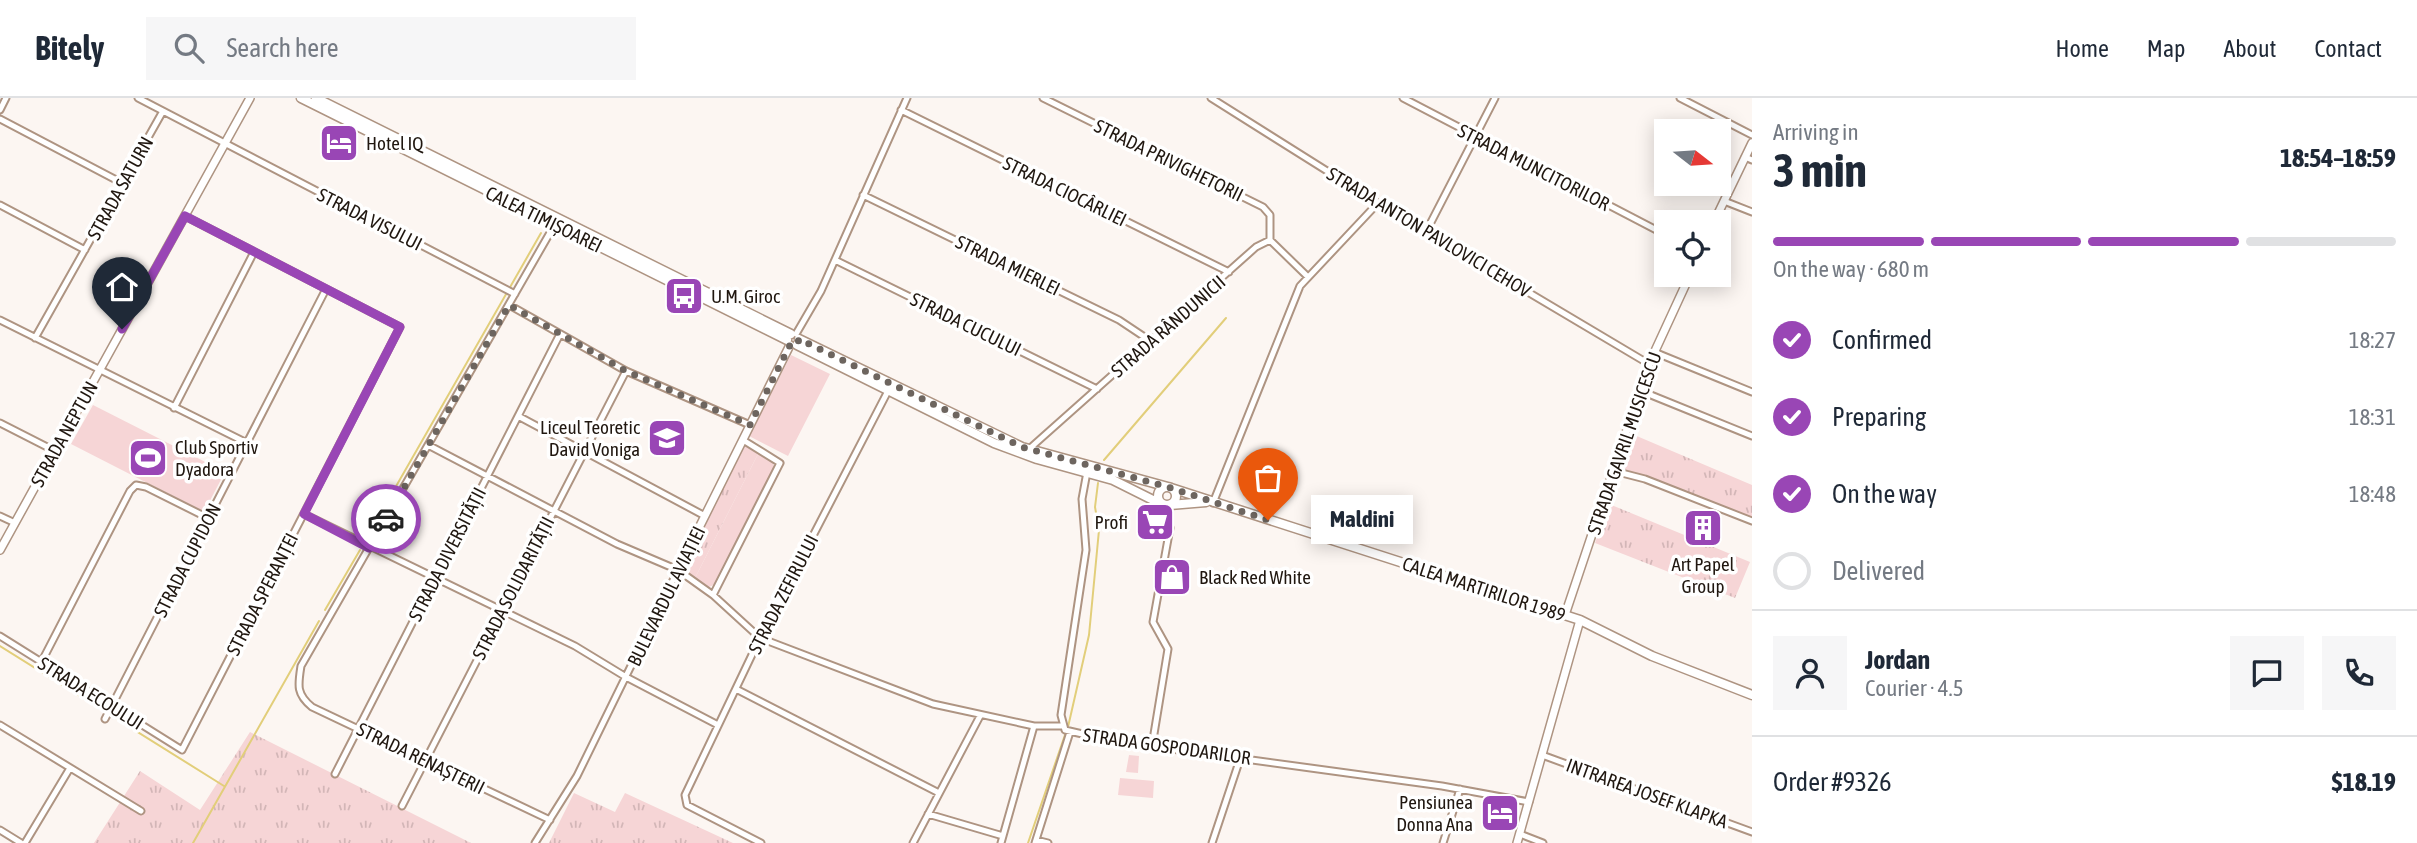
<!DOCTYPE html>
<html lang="en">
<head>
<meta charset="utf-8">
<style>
  body { margin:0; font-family:"Asap Condensed",sans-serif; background:#f6f6f7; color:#1f2937; height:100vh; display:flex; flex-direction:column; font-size:26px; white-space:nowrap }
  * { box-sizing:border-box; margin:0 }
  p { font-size:23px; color:#747a83 }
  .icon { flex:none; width:38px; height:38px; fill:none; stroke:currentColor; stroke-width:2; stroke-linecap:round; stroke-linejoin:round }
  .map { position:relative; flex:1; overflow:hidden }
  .side { display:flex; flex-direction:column; background:#fff; width:665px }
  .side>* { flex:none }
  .needle { width:46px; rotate:107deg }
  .buttons { position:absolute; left:1654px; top:21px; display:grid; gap:14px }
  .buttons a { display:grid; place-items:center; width:77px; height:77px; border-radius:0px; background:#fff; box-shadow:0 4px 18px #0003; font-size:35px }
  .pin { position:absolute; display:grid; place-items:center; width:60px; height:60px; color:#fff; margin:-72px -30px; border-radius:50% 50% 50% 0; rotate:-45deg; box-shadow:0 0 7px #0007 }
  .pin .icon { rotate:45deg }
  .courier { position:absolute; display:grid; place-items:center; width:70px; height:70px; margin:-35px; border:5px solid #9946b5; border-radius:50%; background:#fff; color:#222; box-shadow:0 2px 9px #0007 }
  .bubble { position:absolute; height:49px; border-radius:0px; background:#fff; box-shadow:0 4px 18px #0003; font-size:23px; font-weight:700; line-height:49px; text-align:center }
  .head em { font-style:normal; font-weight:700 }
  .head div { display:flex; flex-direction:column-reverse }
  .head { display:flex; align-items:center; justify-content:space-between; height:119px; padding:0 21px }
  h1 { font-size:46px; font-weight:700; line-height:52px }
  .bar { display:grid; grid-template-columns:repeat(4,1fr); gap:10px 7px; align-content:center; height:84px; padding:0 21px }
  .bar i { height:9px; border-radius:5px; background:#e0e1e3 }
  .bar .current { background:#9946b5 }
  .bar p { grid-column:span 4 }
  .line { display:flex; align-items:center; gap:18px; padding:0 21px; border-top:2px solid #e0e1e3 }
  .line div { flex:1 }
  .round { display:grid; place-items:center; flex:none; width:74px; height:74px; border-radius:0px; background:#f6f6f7 }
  ol { padding:0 21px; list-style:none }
  li { display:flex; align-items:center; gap:21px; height:77px }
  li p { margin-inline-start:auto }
  li .icon { padding:7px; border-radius:50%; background:#9946b5; color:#fff; stroke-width:4 }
  li:last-child { color:#747a83 }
  li i { width:38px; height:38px; border:4px solid #e0e1e3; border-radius:50% }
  header { display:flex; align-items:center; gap:42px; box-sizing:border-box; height:98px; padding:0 35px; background:#fff; border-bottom:2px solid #e0e1e3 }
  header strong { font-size:33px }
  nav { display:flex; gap:38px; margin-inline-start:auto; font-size:24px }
  .search { width:490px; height:63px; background:#f6f6f7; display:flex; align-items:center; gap:18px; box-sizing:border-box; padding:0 24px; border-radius:0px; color:#747a83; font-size:26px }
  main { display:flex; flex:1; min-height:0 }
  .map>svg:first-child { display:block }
  .grass { fill:url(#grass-tufts) }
  .park { fill:#f6d5d6 }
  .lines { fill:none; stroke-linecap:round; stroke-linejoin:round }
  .stream { stroke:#e2ce7a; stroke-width:2 }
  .minor-casing { stroke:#ae9482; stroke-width:9 }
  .tertiary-casing { stroke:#ae9482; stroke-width:10 }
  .secondary-casing { stroke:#ae9482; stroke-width:11 }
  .minor { stroke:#fff; stroke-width:5 }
  .tertiary { stroke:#fff; stroke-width:7 }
  .secondary { stroke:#fff; stroke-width:8 }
  .done { stroke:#6d655f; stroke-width:7; stroke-dasharray:0 12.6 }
  .route { stroke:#9946b5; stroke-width:9 }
  .labels { text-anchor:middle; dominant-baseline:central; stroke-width:7; stroke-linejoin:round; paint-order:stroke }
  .poi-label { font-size:19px; fill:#201710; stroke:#fff; text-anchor:start }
  .street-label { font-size:19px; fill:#201710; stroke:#fff }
</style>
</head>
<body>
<header>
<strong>Bitely</strong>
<div class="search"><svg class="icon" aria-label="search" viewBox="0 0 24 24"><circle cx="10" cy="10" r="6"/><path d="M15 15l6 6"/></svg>Search here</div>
<nav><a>Home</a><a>Map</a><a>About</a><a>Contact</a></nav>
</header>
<main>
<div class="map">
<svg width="1752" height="745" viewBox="0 0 1752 745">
  <defs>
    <pattern id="grass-tufts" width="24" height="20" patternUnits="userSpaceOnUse" patternTransform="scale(1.75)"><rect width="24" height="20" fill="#f6d5d6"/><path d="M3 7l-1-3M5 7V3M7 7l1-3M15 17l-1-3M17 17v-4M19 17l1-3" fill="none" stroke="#d3b6b7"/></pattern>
  </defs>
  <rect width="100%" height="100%" fill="#fcf6f2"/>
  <path class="grass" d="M1632,336L1752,387V420L1624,371L1622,363Z
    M745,347L759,354L695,480L686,474L687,461Z
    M1609,406L1750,464L1735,500L1595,445Z
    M250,634L471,745H94L140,673L200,712Z
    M574,695L615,714L625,695L733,745H549Z"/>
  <path class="park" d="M791,257L830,276L788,358L749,338Z
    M93,307L225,374L204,414L71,346Z
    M759,354L773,362L774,370L716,486L709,489L695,480Z
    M1129,657L1139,658L1138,675L1126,674Z
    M1120,680L1154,683L1153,700L1118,697Z"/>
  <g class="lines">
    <path class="stream" d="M1104,362L1226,220
      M367,439L541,135
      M325,512L360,452
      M0,548L224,688
      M1068,629L1089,537L1099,432L1095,409L1098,385
      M193,745L319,523
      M1028,745L1066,634"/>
    <g class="minor-casing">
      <path id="minor" d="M138,0L515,196
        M1043,0L1263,109L1270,117V142
        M1211,0L1378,105L1649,266
        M1403,0L1666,137
        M1680,0L1752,37
        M0,12L6,0
        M901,12L1229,174
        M0,21L122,85
        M1745,59L1752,62
        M863,97L1119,222L1149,242
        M1724,103L1752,114
        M0,107L85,152
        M1427,132L1495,0
        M835,162L1097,291
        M509,207L626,273L750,327
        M0,222L247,345
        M796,236L821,193L907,0
        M35,240L163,13
        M1654,254L1752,294
        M1641,293L1752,338
        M174,310L254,154
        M518,318L705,418
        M0,325L55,353
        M428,347L617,446L678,472L713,497L760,540L933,606L1034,628H1062
        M1028,352L1256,149L1270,142L1308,179
        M1614,373L1645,381L1752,423
        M1087,374L1082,401L1086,452L1061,617L1065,632L1113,643L1442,688L1529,704
        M1213,405L1300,188L1378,105
        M304,416L575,548L626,579L718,627
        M0,418L15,425
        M713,497L780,365L743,342
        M0,538L182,652L400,229L185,118
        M42,563L130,393L136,387L146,389L208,420
        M736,591L939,695
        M105,621L326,191
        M0,627L141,713
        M1152,648L1168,551L1153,524L1170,430L1164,407
        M1542,657L1752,734
        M335,676L560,236
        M402,708L626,273
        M928,716L1003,738
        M550,722L312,609C296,596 298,587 301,568L555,126
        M0,732L21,745
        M1520,736L1543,745
        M1036,742L1048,745
        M25,745L70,670
        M535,745L577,678L678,472
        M761,745L687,707L685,697L760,540L888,293
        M913,745L980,618
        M1001,745L1034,628
        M1035,745L1070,634
        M1212,745L1241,658
        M1443,745L1460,691"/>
    </g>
    <g class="tertiary-casing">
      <path id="tertiary" d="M1714,124L1752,45
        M0,452L250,0
        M678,472L790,247
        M1565,517L1649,266L1690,177
        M1517,745L1580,522"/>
    </g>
    <g class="secondary-casing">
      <path id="secondary" d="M301,0L787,242
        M316,0L791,236
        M799,241L1022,349L1168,389
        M797,247L994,345L1037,361L1113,382L1161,406
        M1158 398a9 9 0 1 1 18 0a9 9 0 1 1-18 0Z
        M1171,390L1580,522L1652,558L1752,597
        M1170,407L1206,404"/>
    </g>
    <use href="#minor" class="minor"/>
    <use href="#tertiary" class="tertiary"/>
    <use href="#secondary" class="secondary"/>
  </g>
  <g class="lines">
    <path class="done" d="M386,421L509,207L626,273L750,327L790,247H797L799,241L1022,349L1168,389L1268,422"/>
    <path class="route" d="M122,231L185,118L400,229L304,416L369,450L386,421"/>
  </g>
  <defs>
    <g id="hotel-square" transform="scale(2.0125)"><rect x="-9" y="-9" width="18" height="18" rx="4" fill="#9946b5" stroke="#fff"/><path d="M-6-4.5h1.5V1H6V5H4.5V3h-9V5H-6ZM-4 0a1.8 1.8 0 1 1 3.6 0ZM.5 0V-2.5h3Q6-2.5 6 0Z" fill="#fff"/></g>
    <g id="bus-square" transform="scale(2.0125)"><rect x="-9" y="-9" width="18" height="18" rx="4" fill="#9946b5" stroke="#fff"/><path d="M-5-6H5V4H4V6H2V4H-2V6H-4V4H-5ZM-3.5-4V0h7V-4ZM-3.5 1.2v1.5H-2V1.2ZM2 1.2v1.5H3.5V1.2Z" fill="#fff"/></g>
    <g id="school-square" transform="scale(2.0125)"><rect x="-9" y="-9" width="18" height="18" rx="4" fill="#9946b5" stroke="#fff"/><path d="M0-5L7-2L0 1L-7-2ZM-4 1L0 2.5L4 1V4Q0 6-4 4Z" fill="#fff"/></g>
    <g id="stadium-square" transform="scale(2.0125)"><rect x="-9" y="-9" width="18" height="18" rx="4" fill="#9946b5" stroke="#fff"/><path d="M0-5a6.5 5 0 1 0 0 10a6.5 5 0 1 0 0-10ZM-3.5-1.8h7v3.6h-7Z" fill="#fff"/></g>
    <g id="supermarket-square" transform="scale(2.0125)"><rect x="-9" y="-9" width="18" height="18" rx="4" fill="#9946b5" stroke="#fff"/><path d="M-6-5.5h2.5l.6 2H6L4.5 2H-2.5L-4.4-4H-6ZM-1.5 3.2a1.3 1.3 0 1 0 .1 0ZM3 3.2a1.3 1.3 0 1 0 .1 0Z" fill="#fff"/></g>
    <g id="building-square" transform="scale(2.0125)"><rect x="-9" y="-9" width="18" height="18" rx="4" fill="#9946b5" stroke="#fff"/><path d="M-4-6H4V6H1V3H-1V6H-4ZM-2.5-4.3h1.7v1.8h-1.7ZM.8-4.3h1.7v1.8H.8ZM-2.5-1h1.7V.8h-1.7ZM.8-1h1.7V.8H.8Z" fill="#fff"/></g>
    <g id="shop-square" transform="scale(2.0125)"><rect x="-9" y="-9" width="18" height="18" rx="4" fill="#9946b5" stroke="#fff"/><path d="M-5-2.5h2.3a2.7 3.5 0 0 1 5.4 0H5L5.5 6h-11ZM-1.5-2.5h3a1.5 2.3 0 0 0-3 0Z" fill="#fff"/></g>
  </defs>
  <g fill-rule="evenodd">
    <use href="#hotel-square" x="339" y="45"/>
    <use href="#bus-square" x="684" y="198"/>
    <use href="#school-square" x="667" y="340"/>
    <use href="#stadium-square" x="148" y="360"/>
    <use href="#supermarket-square" x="1155" y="424"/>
    <use href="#building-square" x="1703" y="430"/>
    <use href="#shop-square" x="1172" y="479"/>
    <use href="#hotel-square" x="1500" y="715"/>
  </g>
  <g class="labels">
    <g class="poi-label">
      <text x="366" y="45">Hotel IQ</text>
      <text x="711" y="198">U.M. Giroc</text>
      <text x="640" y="329" text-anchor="end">Liceul Teoretic<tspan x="640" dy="22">David Voniga</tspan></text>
      <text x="175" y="349">Club Sportiv<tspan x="175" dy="22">Dyadora</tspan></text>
      <text x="1128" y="424" text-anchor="end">Profi</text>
      <text x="1703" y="466" text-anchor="middle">Art Papel<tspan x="1703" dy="22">Group</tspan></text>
      <text x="1199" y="479">Black Red White</text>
      <text x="1473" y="704" text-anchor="end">Pensiunea<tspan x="1473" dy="22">Donna Ana</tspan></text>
    </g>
    <g class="street-label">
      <text transform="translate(1169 62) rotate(26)">STRADA PRIVIGHETORII</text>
      <text transform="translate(1534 69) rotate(27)">STRADA MUNCITORILOR</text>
      <text transform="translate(120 90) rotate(-61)">STRADA SATURN</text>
      <text transform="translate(1065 93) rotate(26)">STRADA CIOCÂRLIEI</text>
      <text transform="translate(370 121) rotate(27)">STRADA VISULUI</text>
      <text transform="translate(544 121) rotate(26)">CALEA TIMIȘOAREI</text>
      <text transform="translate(1429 134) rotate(31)">STRADA ANTON PAVLOVICI CEHOV</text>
      <text transform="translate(1008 167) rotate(26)">STRADA MIERLEI</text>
      <text transform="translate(966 226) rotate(26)">STRADA CUCULUI</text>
      <text transform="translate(1168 228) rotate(-41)">STRADA RÂNDUNICII</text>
      <text transform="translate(64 336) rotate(-61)">STRADA NEPTUN</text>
      <text transform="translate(1624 345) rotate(-71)">STRADA GAVRIL MUSICESCU</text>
      <text transform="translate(447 456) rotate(-63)">STRADA DIVERSITĂȚII</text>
      <text transform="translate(187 462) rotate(-63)">STRADA CUPIDON</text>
      <text transform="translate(513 490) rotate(-63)">STRADA SOLIDARITĂȚII</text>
      <text transform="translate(1484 491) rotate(18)">CALEA MARTIRILOR 1989</text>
      <text transform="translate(262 496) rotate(-63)">STRADA SPERANȚEI</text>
      <text transform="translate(783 496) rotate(-63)">STRADA ZEFIRULUI</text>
      <text transform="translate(666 498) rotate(-64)">BULEVARDUL AVIAȚIEI</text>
      <text transform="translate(91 595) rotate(32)">STRADA ECOULUI</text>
      <text transform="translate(1167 648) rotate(8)">STRADA GOSPODARILOR</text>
      <text transform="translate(421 660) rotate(26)">STRADA RENAȘTERII</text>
      <text transform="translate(1647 695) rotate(20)">INTRAREA JOSEF KLAPKA</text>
    </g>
  </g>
</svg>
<div class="buttons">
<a><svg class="needle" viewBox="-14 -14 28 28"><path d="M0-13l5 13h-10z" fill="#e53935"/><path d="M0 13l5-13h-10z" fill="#747a83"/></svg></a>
<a><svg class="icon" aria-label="locate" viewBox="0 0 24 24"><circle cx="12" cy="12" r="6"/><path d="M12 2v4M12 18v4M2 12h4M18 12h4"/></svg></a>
</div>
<div class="pin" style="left:1268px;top:422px;background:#ea580c"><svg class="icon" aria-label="bag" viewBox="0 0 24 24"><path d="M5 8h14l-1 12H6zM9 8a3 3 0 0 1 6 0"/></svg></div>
<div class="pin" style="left:122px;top:231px;background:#1f2937"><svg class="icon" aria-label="home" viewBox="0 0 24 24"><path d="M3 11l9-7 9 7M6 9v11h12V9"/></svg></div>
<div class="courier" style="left:386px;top:421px"><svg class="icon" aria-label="car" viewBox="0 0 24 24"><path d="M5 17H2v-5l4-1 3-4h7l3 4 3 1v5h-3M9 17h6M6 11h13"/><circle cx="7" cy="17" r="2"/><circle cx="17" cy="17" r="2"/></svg></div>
<div class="bubble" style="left:1311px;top:397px;width:102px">Maldini</div>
</div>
<section class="side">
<div class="head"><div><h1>3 min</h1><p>Arriving in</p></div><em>18:54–18:59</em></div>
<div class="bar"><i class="current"></i><i class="current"></i><i class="current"></i><i></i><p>On the way · 680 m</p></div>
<ol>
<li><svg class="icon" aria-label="check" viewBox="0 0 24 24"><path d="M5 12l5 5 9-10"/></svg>Confirmed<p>18:27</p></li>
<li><svg class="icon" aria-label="check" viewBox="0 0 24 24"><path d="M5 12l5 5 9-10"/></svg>Preparing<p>18:31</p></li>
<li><svg class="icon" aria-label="check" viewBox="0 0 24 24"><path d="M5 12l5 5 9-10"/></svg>On the way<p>18:48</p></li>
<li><i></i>Delivered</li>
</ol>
<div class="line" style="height:126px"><a class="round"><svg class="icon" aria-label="person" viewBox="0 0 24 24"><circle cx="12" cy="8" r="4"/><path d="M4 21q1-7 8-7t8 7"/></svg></a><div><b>Jordan</b><p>Courier · 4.5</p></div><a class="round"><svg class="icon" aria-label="chat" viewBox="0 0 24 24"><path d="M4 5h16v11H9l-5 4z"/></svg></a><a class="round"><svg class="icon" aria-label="phone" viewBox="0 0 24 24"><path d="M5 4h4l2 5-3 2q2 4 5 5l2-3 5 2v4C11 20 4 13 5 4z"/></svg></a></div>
<div class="line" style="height:91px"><div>Order #9326</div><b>$18.19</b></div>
</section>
</main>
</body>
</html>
